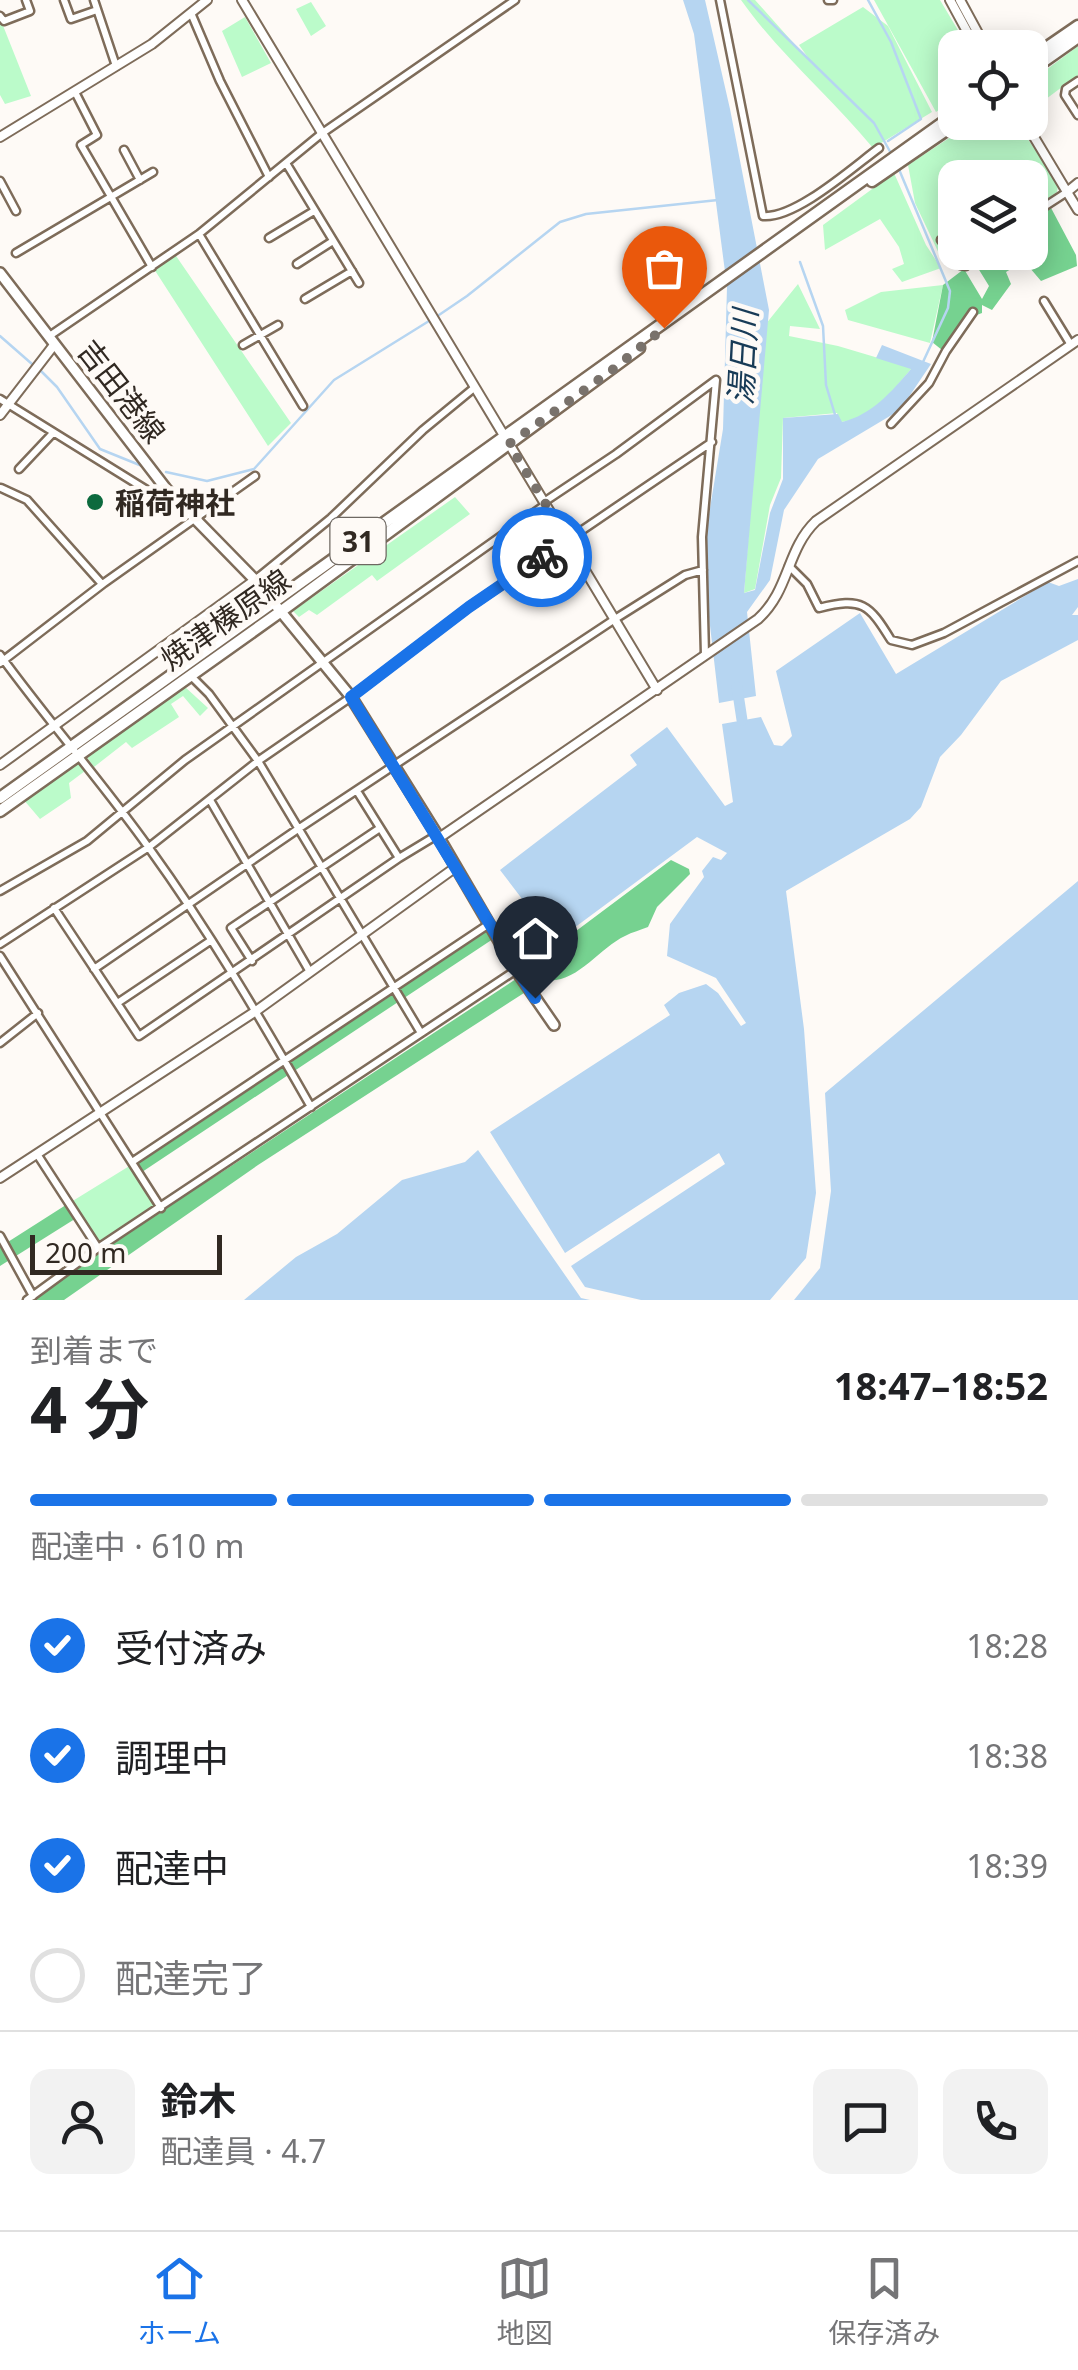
<!DOCTYPE html>
<html lang="ja">
<head>
<meta charset="utf-8">
<style>
  body { margin:0; font-family:"Noto Sans","Noto Sans JP",sans-serif; background:#f2f2f2; color:#202124; height:100vh; display:flex; flex-direction:column; font-size:38px; white-space:nowrap }
  * { box-sizing:border-box; margin:0 }
  p { font-size:32px; color:#757577 }
  .icon { flex:none; width:55px; height:55px; fill:none; stroke:currentColor; stroke-width:2; stroke-linecap:round; stroke-linejoin:round }
  .map { position:relative; height:1300px; overflow:hidden }
  .sheet { display:flex; flex-direction:column; background:#fff; flex:1 }
  .sheet>* { flex:none }
  .controls { position:absolute; left:938px; top:30px; display:grid; gap:20px }
  .controls a { display:grid; place-items:center; width:110px; height:110px; border-radius:20px; background:#fff; box-shadow:0 5px 25px #0003; font-size:50px }
  .scale { position:absolute; left:30px; bottom:25px; width:192px; box-sizing:border-box; padding-left:10px; border:5px solid #312922; border-top:0; font-size:28px; line-height:35px; white-space:nowrap; color:#312922; -webkit-text-stroke:8px #fefaf6; paint-order:stroke }
  .pin { position:absolute; display:grid; place-items:center; width:85px; height:85px; color:#fff; margin:-102px -42px; border-radius:50% 50% 50% 0; rotate:-45deg; box-shadow:0 0 10px #0007 }
  .pin .icon { rotate:45deg }
  .courier { position:absolute; display:grid; place-items:center; width:100px; height:100px; margin:-50px; border:8px solid #1a73e8; border-radius:50%; background:#fff; color:#222; box-shadow:0 2px 12px #0007 }
  .headline em { font-style:normal; font-weight:700 }
  .headline div { display:flex; flex-direction:column-reverse }
  .headline { display:flex; align-items:center; justify-content:space-between; height:170px; padding:0 30px }
  h1 { font-size:65px; font-weight:700; line-height:75px }
  .bar { display:grid; grid-template-columns:repeat(4,1fr); gap:15px 10px; align-content:center; height:120px; padding:0 30px }
  .bar i { height:12px; border-radius:8px; background:#e0e0e0 }
  .bar .current { background:#1a73e8 }
  .bar p { grid-column:span 4 }
  .line { display:flex; align-items:center; gap:25px; padding:0 30px; border-top:2px solid #e0e0e0 }
  .line div { flex:1 }
  .round { display:grid; place-items:center; flex:none; width:105px; height:105px; border-radius:20px; background:#f2f2f2 }
  ol { padding:0 30px; list-style:none }
  li { display:flex; align-items:center; gap:30px; height:110px }
  li p { margin-inline-start:auto }
  li .icon { padding:10px; border-radius:50%; background:#1a73e8; color:#fff; stroke-width:4 }
  li:last-child { color:#757577 }
  li i { width:55px; height:55px; border:5px solid #e0e0e0; border-radius:50% }
  .tab-bar { display:flex; justify-content:space-around; align-items:center; height:140px; border-top:2px solid #e0e0e0; background:#fff; font-size:28px; color:#757577 }
  .tab-bar a { display:grid; justify-items:center; gap:5px }
  .tab-bar .current { color:#1a73e8 }
  .map>svg:first-child { display:block }
  .green { fill:#bbfbca }
  .forest { fill:#76d290 }
  .water { fill:#b6d5f1 }
  .lines { fill:none; stroke-linecap:round; stroke-linejoin:round }
  .stream { stroke:#b6d5f1; stroke-width:2.5 }
  .river { stroke:#b6d5f1; stroke-width:11 }
  .minor-casing { stroke:#7e6c5a; stroke-width:11 }
  .tertiary-casing { stroke:#7e6c5a; stroke-width:12 }
  .secondary-casing { stroke:#7e6c5a; stroke-width:14 }
  .primary-casing { stroke:#7e6c5a; stroke-width:15 }
  .minor { stroke:#fff; stroke-width:6 }
  .tertiary { stroke:#fff; stroke-width:8 }
  .secondary { stroke:#fff; stroke-width:9 }
  .primary { stroke:#fff; stroke-width:10 }
  .done { stroke:#79726c; stroke-width:10; stroke-dasharray:0 18 }
  .route { stroke:#1a73e8; stroke-width:12 }
  .poi-dot { fill:#0d6a3e; stroke:#fefaf6; stroke-width:4 }
  .labels { text-anchor:middle; dominant-baseline:central; stroke-width:9; stroke-linejoin:round; paint-order:stroke }
  .shield { fill:#fefaf6; stroke:#6e6862; stroke-width:2.5 }
  .shield-label { font-size:28px; font-weight:bold; fill:#312922 }
  .street-label { font-size:30px; fill:#312922; stroke:#fefaf6 }
  .poi-label { font-size:30px; font-weight:bold; fill:#312922; stroke:#fefaf6; text-anchor:start }
  .water-label { font-size:32px; font-style:italic; fill:#183b57; stroke:#fefaf6 }
</style>
</head>
<body>
<div class="map">
<svg width="1078" height="1300" viewBox="0 0 1078 1300">
  <rect width="100%" height="100%" fill="#fefaf6"/>
  <path class="green" d="M741,0H755L814,66L799,45L863,7L888,26L932,112L873,148C831,97 779,54 741,0Z
    M874,0H940L968,47L955,48V99L936,112Z
    M311,2L326,26L311,36L296,9Z
    M245,17L271,63L242,77L222,31Z
    M0,18L31,96L5,104L0,95Z
    M1078,46V75L1030,111V82Z
    M972,123H1017L1058,184L1057,192L1030,212V178H955V252L976,253L960,265L943,262L915,203L908,165Z
    M894,173L926,245L941,268L902,282L892,269L904,264L899,247L880,219L825,250L823,225Z
    M174,253L291,423L268,446L154,269Z
    M798,284L820,329L790,326L789,336L838,346L912,368C894,389 871,420 841,422L837,413L783,418L781,478L770,505L755,589L744,593L765,325Z
    M943,285L930,343L848,320L845,310L881,292Z
    M455,497L470,514L377,581L372,575L317,615L309,610L299,617L293,611Z
    M184,686L208,708L200,716L183,696L171,704L179,717L132,748L126,742L94,767L85,755Z
    M78,760L85,771L69,783L71,798L40,819L23,799Z
    M131,1165L156,1207L99,1243L71,1202Z"/>
  <path class="forest" d="M1050,206L1076,255L1077,266L1041,281L1024,261L1006,272L1011,284L992,310L982,305V313L969,318L942,350L932,342L943,285L964,269L982,299L989,286L973,260L984,253L1030,252V220Z
    M671,860L689,869L690,874L657,907L648,927C641,930 632,932 625,936C599,948 576,985 545,980C538,967 533,952 542,939L556,946Z
    M489,924L496,937L139,1174L132,1162Z
    M516,979L524,993L258,1165L64,1300H27L98,1248L222,1172Z
    M69,1203L78,1217L0,1266V1247Z"/>
  <path class="water" d="M683,0H705L730,109L769,310L744,593L755,590L770,513L783,479V418L838,414L842,422C872,415 892,391 911,369L876,358L882,345L931,364L900,410L818,459L784,510L770,580L747,612L756,696L719,703L702,557L723,429L727,287L694,34Z
    M1078,579V607L1072,615H1078V640L1001,681L961,735L940,757L921,807L910,819L786,891L804,1029L816,1193L806,1258L770,1300H641L585,1287L571,1266L725,1164L719,1153L565,1253L490,1132L670,1015L664,1005L679,993L706,984L718,993L741,1026L746,1023L716,978L667,956L670,924L704,877L702,871L713,857L721,860L727,853L697,837L555,942L500,870L637,765L630,755L667,727L725,806L733,802L722,724L761,717L774,745L782,746L792,736L776,671L860,613L896,674L1048,582L1059,586Z
    M1078,881V1300H794L820,1268L831,1191L825,1093Z
    M478,1150L581,1298L590,1300H244L296,1257L337,1234L402,1180L465,1162Z"/>
  <g class="lines">
    <path class="stream" d="M748,0L874,123L892,155
      M868,0L891,42L921,119L888,141
      M898,167L950,291L948,308L923,362
      M800,262L823,326L826,385L836,418
      M436,317L467,296L560,222L586,214L718,200
      M0,336L32,364
      M41,371L57,387L100,449L142,466
      M166,472L207,481L254,469L334,380L429,321"/>
    <path class="river" d="M737,687L742,720"/>
    <g class="minor-casing">
      <path id="minor" d="M64,0L71,19L97,10
        M94,0L116,66
        M720,0L763,216C795,219 852,168 879,148
        M828,0H833
        M191,13L220,81L269,177
        M0,16L4,21L30,11L26,0
        M1078,81L1066,89L1065,95L1078,115
        M75,92L97,135L81,145L152,267
        M124,150L140,180
        M286,163L359,283
        M0,181L16,211
        M1030,216L1067,192
        M199,234L303,406
        M269,238L314,211
        M941,240L960,265L966,266L978,252
        M16,253L153,172
        M297,264L333,241
        M305,299L352,271
        M1044,301L1071,345
        M48,337L199,234L321,134L515,0
        M243,345L278,325
        M0,399L158,497L167,490
        M891,424L929,383L946,351L973,312
        M19,469L53,433
        M1,488L27,500L102,584
        M544,502L616,454L716,380L702,537L705,655
        M789,566L807,584L819,608C862,597 869,604 891,640L912,645L944,633L1078,561
        M255,580L331,518L423,430L474,388
        M0,655C48,721 102,782 149,848C209,931 261,1019 311,1107
        M0,663L104,583L255,476
        M190,675L209,694L258,761L421,1033
        M210,800L310,972
        M399,858L437,835
        M0,891L87,841L185,760L545,505
        M54,908L139,1036L399,858L357,791
        M0,944L149,847L258,761L351,697L469,607L712,442
        M0,956L161,1208
        M252,961L231,928L380,828
        M94,969L298,829L615,619L685,575L703,570
        M119,1002L210,941
        M0,1043L38,1013
        M37,1154L98,1248
        M132,1162L489,924
        M0,1236L33,1296
        M27,1300L98,1248L516,970"/>
    </g>
    <g class="tertiary-casing">
      <path id="tertiary" d="M242,0L657,690
        M950,0L976,48
        M960,0L986,48
        M1025,122L1067,192
        M0,137L152,44L207,0
        M1078,183L1067,192L1078,210
        M0,415L54,345
        M0,765L255,580
        M439,838L758,619C790,590 786,550 816,521L1078,340
        M0,1178L256,1011L456,867"/>
    </g>
    <g class="secondary-casing">
      <path id="secondary" d="M0,273L167,490L255,580L351,697L439,838L516,970L554,1025"/>
    </g>
    <g class="primary-casing">
      <path id="primary" d="M1030,59L1078,26
        M1030,71L1078,37
        M872,181L958,122
        M0,798L955,114
        M0,811L280,612L639,348"/>
    </g>
    <use href="#minor" class="minor"/>
    <use href="#tertiary" class="tertiary"/>
    <use href="#secondary" class="secondary"/>
    <use href="#primary" class="primary"/>
  </g>
  <g class="lines">
    <path class="done" d="M542,557L567,539L509,444L611,371L664,328"/>
    <path class="route" d="M535,998L351,697L469,607L542,557"/>
  </g>
  <circle class="poi-dot" cx="95" cy="502" r="10"/>
  <g class="labels">
    <rect class="shield" x="330.5" y="518" width="55" height="46" rx="8"/>
    <g class="shield-label">
      <text x="358" y="541">31</text>
    </g>
    <g class="street-label">
      <text transform="translate(122 391) rotate(52)">吉田港線</text>
      <text transform="translate(225 619) rotate(-35)">焼津榛原線</text>
    </g>
    <g class="poi-label">
      <text x="115" y="502">稲荷神社</text>
    </g>
    <g class="water-label">
      <text transform="translate(742 357) rotate(-87)">湯日川</text>
    </g>
  </g>
</svg>
<div class="controls">
<a><svg class="icon" aria-label="locate" viewBox="0 0 24 24"><circle cx="12" cy="12" r="6"/><path d="M12 2v4M12 18v4M2 12h4M18 12h4"/></svg></a>
<a><svg class="icon" aria-label="layers" viewBox="0 0 24 24"><path d="M12 4l9 5-9 5-9-5zM3 14l9 5 9-5"/></svg></a>
</div>
<div class="scale">200 m</div>
<div class="pin" style="left:664px;top:328px;background:#ea580c"><svg class="icon" aria-label="bag" viewBox="0 0 24 24"><path d="M5 8h14l-1 12H6zM9 8a3 3 0 0 1 6 0"/></svg></div>
<div class="pin" style="left:535px;top:998px;background:#1f2937"><svg class="icon" aria-label="home" viewBox="0 0 24 24"><path d="M3 11l9-7 9 7M6 9v11h12V9"/></svg></div>
<div class="courier" style="left:542px;top:557px"><svg class="icon" aria-label="bike" viewBox="0 0 24 24"><circle cx="6" cy="16" r="4"/><circle cx="18" cy="16" r="4"/><path d="M6 16l4-8h5l3 8M10 8l3 8H6M13 5h3"/></svg></div>
</div>
<section class="sheet">
<div class="headline"><div><h1>4 分</h1><p>到着まで</p></div><em>18:47–18:52</em></div>
<div class="bar"><i class="current"></i><i class="current"></i><i class="current"></i><i></i><p>配達中 · 610 m</p></div>
<ol>
<li><svg class="icon" aria-label="check" viewBox="0 0 24 24"><path d="M5 12l5 5 9-10"/></svg>受付済み<p>18:28</p></li>
<li><svg class="icon" aria-label="check" viewBox="0 0 24 24"><path d="M5 12l5 5 9-10"/></svg>調理中<p>18:38</p></li>
<li><svg class="icon" aria-label="check" viewBox="0 0 24 24"><path d="M5 12l5 5 9-10"/></svg>配達中<p>18:39</p></li>
<li><i></i>配達完了</li>
</ol>
<div class="line" style="height:180px"><a class="round"><svg class="icon" aria-label="person" viewBox="0 0 24 24"><circle cx="12" cy="8" r="4"/><path d="M4 21q1-7 8-7t8 7"/></svg></a><div><b>鈴木</b><p>配達員 · 4.7</p></div><a class="round"><svg class="icon" aria-label="chat" viewBox="0 0 24 24"><path d="M4 5h16v11H9l-5 4z"/></svg></a><a class="round"><svg class="icon" aria-label="phone" viewBox="0 0 24 24"><path d="M5 4h4l2 5-3 2q2 4 5 5l2-3 5 2v4C11 20 4 13 5 4z"/></svg></a></div>
</section>
<nav class="tab-bar">
<a class="current"><svg class="icon" aria-label="home" viewBox="0 0 24 24"><path d="M3 11l9-7 9 7M6 9v11h12V9"/></svg>ホーム</a>
<a><svg class="icon" aria-label="map" viewBox="0 0 24 24"><path d="M3 6l6-2 6 2 6-2v14l-6 2-6-2-6 2zM9 4v14M15 6v14"/></svg>地図</a>
<a><svg class="icon" aria-label="saved" viewBox="0 0 24 24"><path d="M7 4h10v16l-5-4-5 4z"/></svg>保存済み</a>
</nav>
</body>
</html>
